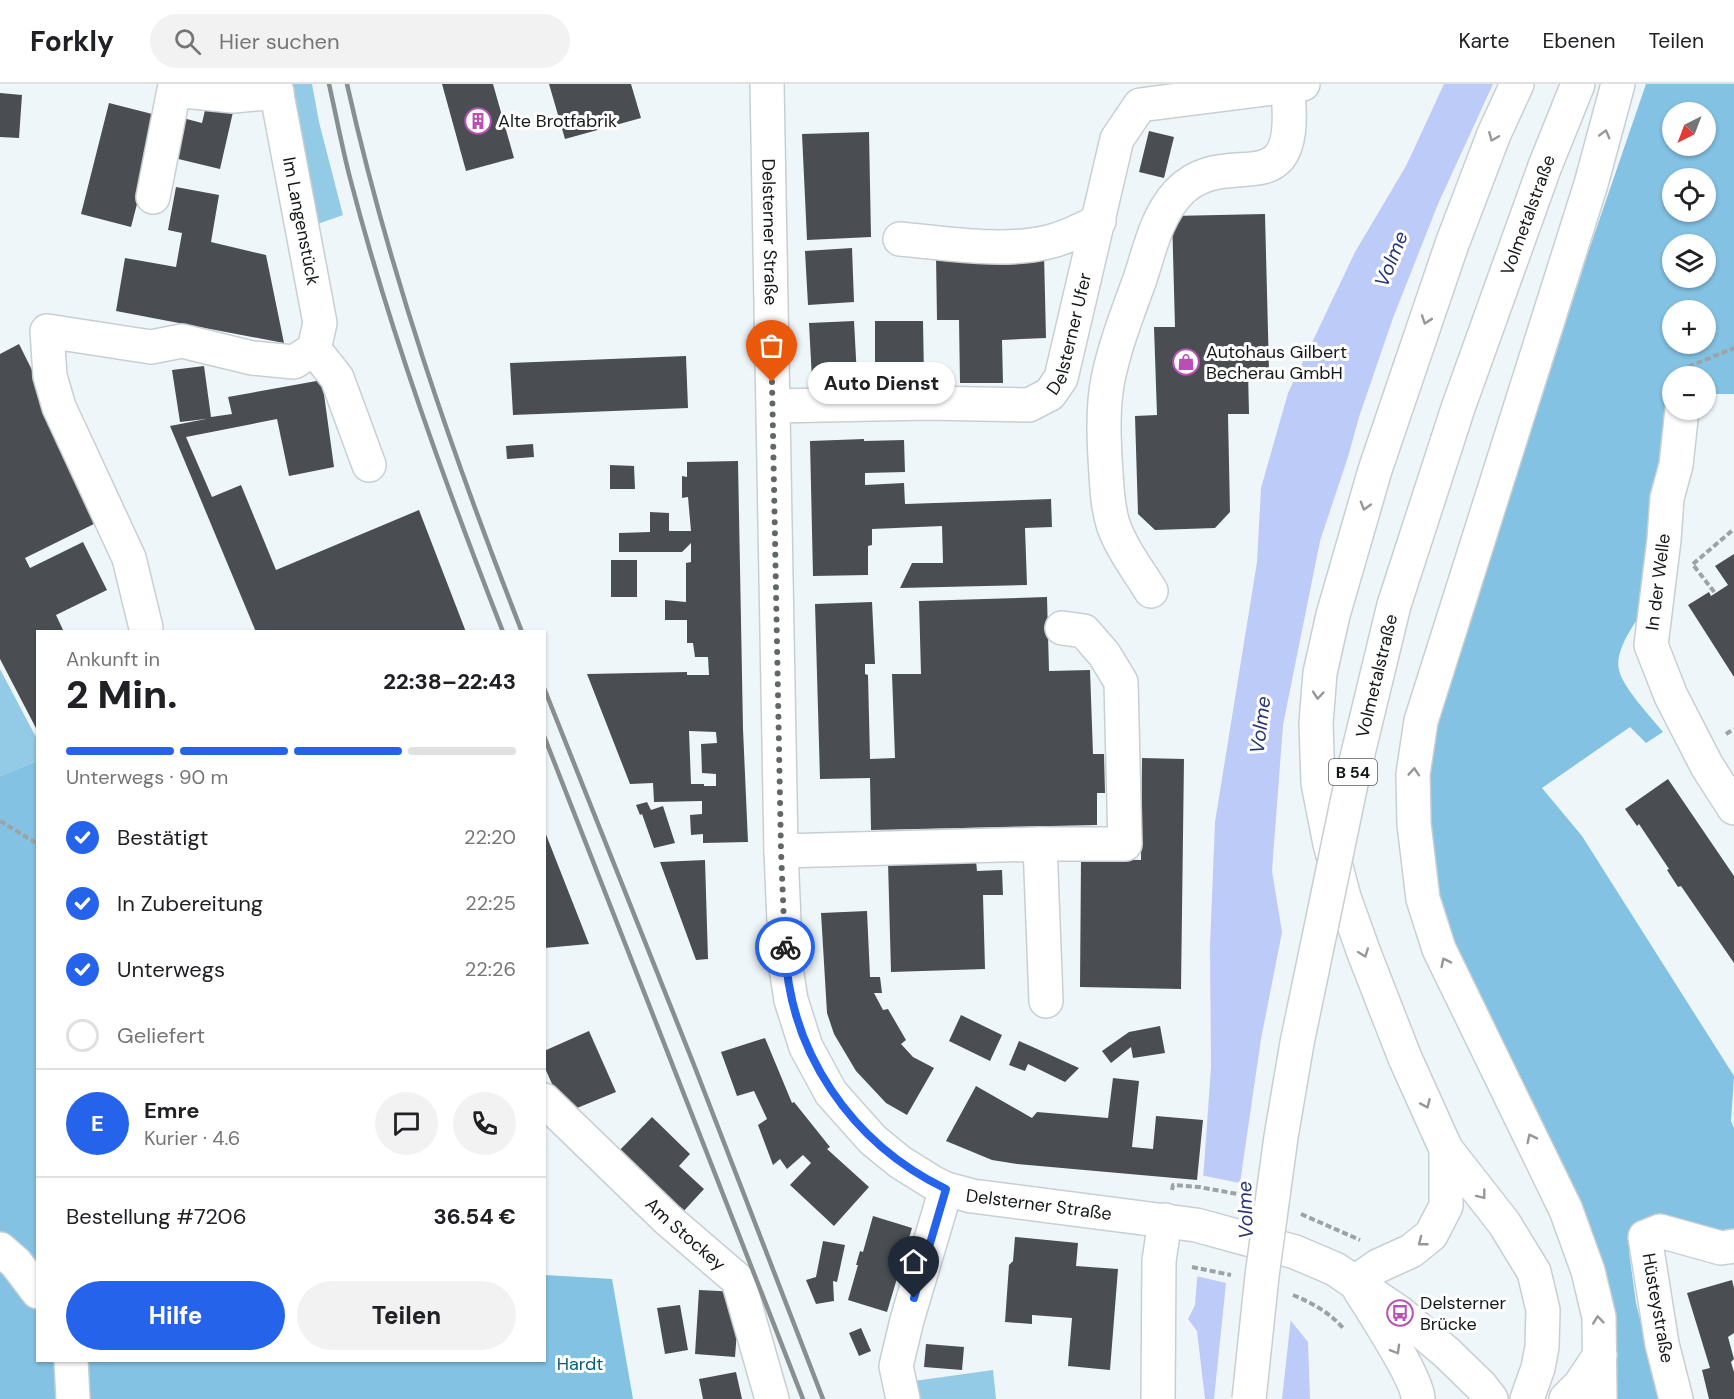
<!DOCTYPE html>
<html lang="de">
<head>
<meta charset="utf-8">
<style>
  body { margin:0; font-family:"DM Sans",sans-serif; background:#f2f2f2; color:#202124; height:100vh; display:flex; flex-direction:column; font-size:22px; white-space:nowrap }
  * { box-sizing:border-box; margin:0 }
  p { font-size:20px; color:#757577 }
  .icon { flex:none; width:33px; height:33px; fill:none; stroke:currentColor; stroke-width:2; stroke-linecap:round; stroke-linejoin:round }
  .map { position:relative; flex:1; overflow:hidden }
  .panel { position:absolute; left:36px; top:546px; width:510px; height:732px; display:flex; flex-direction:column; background:#fff; border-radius:0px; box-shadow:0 2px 4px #0004 }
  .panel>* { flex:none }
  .needle { width:39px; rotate:222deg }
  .controls { position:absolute; left:1662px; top:18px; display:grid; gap:12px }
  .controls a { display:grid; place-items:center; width:54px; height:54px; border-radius:50%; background:#fff; box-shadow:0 2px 4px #0004; font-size:30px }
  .pin { position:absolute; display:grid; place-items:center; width:51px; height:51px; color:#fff; margin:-62px -26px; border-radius:50% 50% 50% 0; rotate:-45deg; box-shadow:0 0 6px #0007 }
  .pin .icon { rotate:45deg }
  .courier { position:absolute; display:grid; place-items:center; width:60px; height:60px; margin:-30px; border:4px solid #2563eb; border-radius:50%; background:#fff; color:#222; box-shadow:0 2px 8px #0007 }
  .bubble { position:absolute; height:42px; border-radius:21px; background:#fff; box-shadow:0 2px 4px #0004; font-size:20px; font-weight:800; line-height:42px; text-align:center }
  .overview em { font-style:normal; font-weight:800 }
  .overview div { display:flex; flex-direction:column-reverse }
  .overview { display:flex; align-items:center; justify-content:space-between; height:102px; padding:0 30px }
  h1 { font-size:39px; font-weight:800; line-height:45px }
  .bar { display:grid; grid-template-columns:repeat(4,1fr); gap:9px 6px; align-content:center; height:72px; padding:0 30px }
  .bar i { height:8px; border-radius:4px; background:#e0e0e0 }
  .bar .selected { background:#2563eb }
  .bar p { grid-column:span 4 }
  .line { display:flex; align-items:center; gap:15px; padding:0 30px; border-top:2px solid #e0e0e0 }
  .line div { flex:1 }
  .round { display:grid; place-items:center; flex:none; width:63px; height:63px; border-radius:32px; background:#f2f2f2 }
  ol { padding:0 30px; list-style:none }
  li { display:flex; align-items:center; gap:18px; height:66px }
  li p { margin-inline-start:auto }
  li .icon { padding:6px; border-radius:50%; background:#2563eb; color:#fff; stroke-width:4 }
  li:last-child { color:#757577 }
  li i { width:33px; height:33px; border:3px solid #e0e0e0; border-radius:50% }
  .cta { display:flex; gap:12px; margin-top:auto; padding:12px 30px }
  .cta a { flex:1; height:69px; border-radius:36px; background:#2563eb; color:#fff; font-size:24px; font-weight:800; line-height:69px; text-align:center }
  .cta a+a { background:#f2f2f2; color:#202124 }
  header { display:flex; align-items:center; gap:36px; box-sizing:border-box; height:84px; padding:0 30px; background:#fff; border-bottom:2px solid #e0e0e0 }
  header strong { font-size:28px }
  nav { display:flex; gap:33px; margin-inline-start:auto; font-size:21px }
  .search { width:420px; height:54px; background:#f2f2f2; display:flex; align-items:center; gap:15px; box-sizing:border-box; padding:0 21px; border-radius:33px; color:#757577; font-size:22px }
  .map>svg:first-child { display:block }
  .green { fill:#93cae6 }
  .forest { fill:#83c2e3; fill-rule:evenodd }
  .water { fill:#bdcbf8 }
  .pier { fill:#eff6fa }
  .building { fill:#4a4e53; fill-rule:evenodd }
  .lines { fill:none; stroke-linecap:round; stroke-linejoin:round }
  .minor-casing { stroke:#c8cfd3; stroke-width:36 }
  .major-casing { stroke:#c8cfd3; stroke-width:36 }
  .path { stroke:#9da3a5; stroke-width:4; stroke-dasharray:6 3; stroke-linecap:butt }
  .minor { stroke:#fff; stroke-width:33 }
  .major { stroke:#fff; stroke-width:33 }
  .rail { stroke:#898e91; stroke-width:4.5 }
  .major-bridge-casing { stroke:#c8cfd3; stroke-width:36; stroke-linecap:butt }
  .major-bridge { stroke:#fff; stroke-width:33 }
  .oneway { stroke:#969798 }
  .done { stroke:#616668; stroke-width:6; stroke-dasharray:0 10.8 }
  .route { stroke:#2563eb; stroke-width:8 }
  .labels { text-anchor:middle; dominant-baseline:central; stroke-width:6; stroke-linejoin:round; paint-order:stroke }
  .shield { fill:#fff; stroke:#5b5d5e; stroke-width:1.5 }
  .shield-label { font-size:16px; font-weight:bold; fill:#151819 }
  .poi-label { font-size:18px; fill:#151819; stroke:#fff; text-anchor:start }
  .street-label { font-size:18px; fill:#151819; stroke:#fff }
  .park-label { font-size:18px; fill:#085c7c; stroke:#fff }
  .water-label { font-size:20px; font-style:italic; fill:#283574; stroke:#fff }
</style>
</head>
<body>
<header>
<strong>Forkly</strong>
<div class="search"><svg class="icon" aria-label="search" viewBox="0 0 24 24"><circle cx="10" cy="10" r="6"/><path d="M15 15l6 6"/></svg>Hier suchen</div>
<nav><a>Karte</a><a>Ebenen</a><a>Teilen</a></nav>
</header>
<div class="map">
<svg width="1734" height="1315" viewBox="0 0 1734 1315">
  <rect width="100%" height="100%" fill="#eff6fa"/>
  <path class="green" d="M286,0H312L319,38L343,131L312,142Z
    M0,585L38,657L37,677L0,692Z
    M993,1286L996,1315H919L914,1297Z"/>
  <path class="forest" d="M1646,0H1734V310H1706V292H1672V326L1647,522C1636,537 1614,566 1619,586C1623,604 1651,633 1663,648L1646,659L1630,643L1542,704L1582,752L1734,992L1731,1037L1734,1044V1162L1645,1153L1629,1168L1636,1219L1660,1315H1612L1513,987L1435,819L1424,744L1434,637L1522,376L1589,166ZM1672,28H1706V62H1672ZM1672,94H1706V128H1672ZM1672,160H1706V194H1672ZM1672,226H1706V260H1672Z
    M37,677L38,1276H544L545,1191L612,1195L633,1315H0V692Z"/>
  <path class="water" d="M1444,0H1493L1438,120L1393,234L1359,333L1348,373L1320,457L1283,641L1272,787L1300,958L1283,1227L1308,1258L1310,1315H1205L1197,1247L1188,1235L1195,1221L1198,1183V1139L1204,1083L1211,983L1210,862L1215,738L1257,478L1261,404L1288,309L1355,168L1406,82Z"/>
  <path class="pier" d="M1284,838L1303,958L1301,1075L1286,1227L1291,1233L1282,1315H1214L1226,1199L1196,1192V1141L1200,1091L1240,1099L1261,955Z"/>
  <path class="building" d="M442,0H493L514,74L466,87Z
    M549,0H631L641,34L565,55Z
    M0,9L22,11L19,54L0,53Z
    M109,19L160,32L131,143L81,130Z
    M206,22L233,28L220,85L170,73L179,33L202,39Z
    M1149,47L1174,53L1164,94L1139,88Z
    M869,48L871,153L807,156L802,50Z
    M176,103L219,111L211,158L266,171L284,259L116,227L125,174L176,183L182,149L168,146Z
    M1265,130L1269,287H1248L1249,330H1228L1230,428L1215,444L1155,446L1138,430L1135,332L1157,331L1154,243H1175L1172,132Z
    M852,164L854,218L808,221L805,167Z
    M1044,170L1046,254L1002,256L1003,299H960L959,236H937L936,172Z
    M854,237L857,293L812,296L809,239Z
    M875,237H923L924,293H875Z
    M19,260L106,434L25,474L30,484L83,458L107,506L56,531L64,548H38V648L0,575V270Z
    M686,272L688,324L513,331L510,279Z
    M204,282L211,333L232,330L228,313L322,296L334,383L289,392L277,335L186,353L212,413L241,401L276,486L419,426L466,548H256L170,342L206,335L180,338L172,286Z
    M864,355V357L904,356L905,388L865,389V401L904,399L905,420L1051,415L1052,443L1025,444L1027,501L900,504L912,479H943L942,442L872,445V461L868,462V491L813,492L810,357Z
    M533,360L534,373L507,375L506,362Z
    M738,377L743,645L748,758L703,759V750L691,751L690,731L702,730V717L654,718L653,699L630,700L587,590L687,588V591H709L708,573H695L693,559H687V536H665V516L686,518V479L691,478V459L682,468H619V449L650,448V428L669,429V447H691L688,413L682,414V392L687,393V378ZM689,647L716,648L717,659L701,660L702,689L716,690V702H704V700H691Z
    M610,381L634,382L635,405H610Z
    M1734,470V593L1688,521L1709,508L1711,512L1728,501L1715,482Z
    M611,476H637V513H611Z
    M1047,513L1049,587L1090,586L1093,670H1104L1105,709H1097V741L871,746L870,694L820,695L815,520L872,518L875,580H865V590L868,591L870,675L895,674L892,590H921L919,517Z
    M1142,674L1184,675L1181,905L1080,903L1081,775L1141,776Z
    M1668,695L1734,792V879L1681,802L1678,803L1667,786L1669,785L1639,740L1637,742L1625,725Z
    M647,718L651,726L663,722L675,759L654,764L642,730L640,731L636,721Z
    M544,748H545L589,860L544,864Z
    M705,776L708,875L696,876L660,778Z
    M976,776L977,787L1002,786L1003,811H983L985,885L891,888L888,778Z
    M867,827L870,893H880L882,909H874L883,926L888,925L906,956L901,960L913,973L934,984L907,1031L886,1019L856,987L834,950L827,929L821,829Z
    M961,931L1002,951L990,977L949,957Z
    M1160,942L1165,969L1133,974L1131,963L1111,979L1102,967L1129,948Z
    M589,947L616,1008L565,1029L544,982V967Z
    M765,954L792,1019L794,1018L830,1063L827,1065L869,1103L834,1142L790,1101L811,1079L803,1071L787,1085L780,1075L773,1081L758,1041L767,1035L754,1007L737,1012L721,968Z
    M1019,957L1035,964L1079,984L1065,998L1028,980L1025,987L1009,981Z
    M1113,994L1139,997L1132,1063L1153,1065L1156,1032L1203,1036L1197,1096L1017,1080L992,1076L946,1057L976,1002L1032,1034L1037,1028L1108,1034Z
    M652,1033L690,1070L679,1082L704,1105L681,1130L617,1069Z
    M873,1132L912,1144L887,1228L848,1216L858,1181H856L860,1167L863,1168Z
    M1015,1153L1078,1159L1076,1182L1118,1185L1110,1286L1068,1282L1072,1234L1032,1231V1240L1005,1238L1009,1181L1013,1177Z
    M823,1157L845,1161L837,1198L833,1197L834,1217L816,1220L806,1196L816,1193Z
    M1732,1196L1734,1204V1249L1728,1253L1734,1275L1731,1278L1734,1288V1315H1709L1702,1286L1710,1284L1687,1209Z
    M699,1206L740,1208L735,1273L695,1270Z
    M680,1221L688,1266L665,1270L657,1224Z
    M861,1244L871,1267L859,1272L849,1249Z
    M926,1260L964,1263L962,1286L924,1283Z
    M736,1288L742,1315H703L699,1295Z"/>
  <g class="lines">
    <g class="minor-casing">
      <g id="minor">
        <path id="s1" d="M767,0L781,767L786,884L791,916L806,963L831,1009L873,1056L900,1078L932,1098L946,1105L972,1112L1196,1141L1295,1168L1335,1185L1400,1229L1447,1269L1481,1302L1491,1315"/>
        <path d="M153,113L174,6L233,12L277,8"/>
        <path d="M900,155C946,159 1002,169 1048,158C1066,154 1083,145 1099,137"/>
        <path d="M314,265L337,294L369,381"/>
        <path id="s2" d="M773,322L927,319L1029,321L1050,310L1061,294L1117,55L1140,21L1303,0"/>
        <path d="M1682,326L1676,381L1667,414L1664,456L1651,561L1671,612L1707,682L1734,724"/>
        <path d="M1151,507C1138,486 1121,464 1113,440C1108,424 1107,407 1106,390C1104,360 1102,325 1108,295C1115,261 1128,228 1140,195C1150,165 1156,133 1178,109C1229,55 1303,133 1287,0"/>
        <path d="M146,544L129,474L59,323L50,292L47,247L151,263L182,257L252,274L294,278L314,265L320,239L275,0"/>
        <path d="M1040,760H1125L1121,598L1104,570L1084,547L1062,544"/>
        <path d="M781,767L1040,760L1046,917"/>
        <path id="s3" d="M544,1016L667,1135L738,1196L772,1315"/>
        <path d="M0,1165L16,1179L38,1208"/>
        <path d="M71,1276L73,1315"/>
        <path d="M903,1315L896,1282L907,1236L946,1105"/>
        <path d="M1158,1315L1159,1177L1165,1136"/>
        <path d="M1676,1315L1662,1260L1645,1153L1660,1147L1721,1164L1734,1162"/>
      </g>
    </g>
    <g class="major-casing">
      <path id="major" d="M1517,0L1494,50L1452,160L1375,386L1333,531L1320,589L1316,639L1318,699L1330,760L1344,813L1364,869L1405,974L1446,1065L1504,1139L1534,1188L1543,1226L1542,1263L1538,1284L1527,1315
        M1545,82L1578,0
        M1418,1315C1418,1294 1368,1220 1355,1198L1378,1182L1411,1167L1431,1151L1446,1122V1065
        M1566,1315L1580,1301L1600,1271
        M1600,1315L1599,1233L1588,1187L1566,1126L1439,865L1423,815L1414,740L1413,690L1421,637L1591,100L1618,0"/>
    </g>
    <path class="path" d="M1686,292L1690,282L1734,264
      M1693,480L1734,445
      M1694,482L1715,509
      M1726,650L1734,645
      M0,737L38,760
      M1172,1106L1173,1101L1199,1103L1243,1111
      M1301,1130L1360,1156
      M1192,1183L1231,1191
      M1293,1211C1312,1219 1329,1228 1343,1244"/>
    <use href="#minor" class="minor"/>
    <use href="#major" class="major"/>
    <path class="rail" d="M329,0C336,31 342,63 350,94C390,248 445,399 503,548
      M347,0C389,188 452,369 522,548
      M544,604L694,981L823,1315
      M544,652L803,1315"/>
    <g class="major-bridge-casing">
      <g id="major-bridge">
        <path id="s4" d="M1249,1315L1262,1192L1281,1053L1297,959L1353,690L1394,521L1458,324L1545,82"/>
      </g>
    </g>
    <use href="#major-bridge" class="major-bridge"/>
  </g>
  <defs><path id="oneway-chevron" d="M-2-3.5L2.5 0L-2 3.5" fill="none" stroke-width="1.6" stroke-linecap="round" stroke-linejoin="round" transform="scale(1.5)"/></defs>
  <g class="oneway">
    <use href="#oneway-chevron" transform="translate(1605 50) rotate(-75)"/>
    <use href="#oneway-chevron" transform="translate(1493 53) rotate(112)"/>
    <use href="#oneway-chevron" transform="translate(1426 236) rotate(109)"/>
    <use href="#oneway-chevron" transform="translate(1365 422) rotate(106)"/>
    <use href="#oneway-chevron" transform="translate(1318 611) rotate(95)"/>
    <use href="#oneway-chevron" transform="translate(1414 688) rotate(-86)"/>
    <use href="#oneway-chevron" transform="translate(1364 869) rotate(70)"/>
    <use href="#oneway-chevron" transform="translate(1445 878) rotate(-116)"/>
    <use href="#oneway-chevron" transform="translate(1426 1020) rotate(66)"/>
    <use href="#oneway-chevron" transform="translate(1531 1054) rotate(-116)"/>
    <use href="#oneway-chevron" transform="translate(1482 1111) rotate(52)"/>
    <use href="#oneway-chevron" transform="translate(1422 1158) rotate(142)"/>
    <use href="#oneway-chevron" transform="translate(1598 1236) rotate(-96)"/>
    <use href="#oneway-chevron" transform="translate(1396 1266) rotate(60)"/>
  </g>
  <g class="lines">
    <path class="done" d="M772,298L781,767L785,863"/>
    <path class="route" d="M785,863C789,968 851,1059 946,1105L914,1214"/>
  </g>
  <defs>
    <g id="building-ring" transform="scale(1.35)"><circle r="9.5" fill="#fff" stroke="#b94fb2" stroke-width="1.5"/><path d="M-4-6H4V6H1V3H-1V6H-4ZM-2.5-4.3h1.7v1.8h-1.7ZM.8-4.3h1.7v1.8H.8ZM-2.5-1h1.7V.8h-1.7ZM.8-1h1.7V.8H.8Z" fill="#b94fb2"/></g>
    <g id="shop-ring" transform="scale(1.35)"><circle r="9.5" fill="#fff" stroke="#b94fb2" stroke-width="1.5"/><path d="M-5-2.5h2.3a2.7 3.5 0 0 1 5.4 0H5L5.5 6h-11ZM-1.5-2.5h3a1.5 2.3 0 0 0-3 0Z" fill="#b94fb2"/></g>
    <g id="bus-ring" transform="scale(1.35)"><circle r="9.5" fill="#fff" stroke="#b94fb2" stroke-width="1.5"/><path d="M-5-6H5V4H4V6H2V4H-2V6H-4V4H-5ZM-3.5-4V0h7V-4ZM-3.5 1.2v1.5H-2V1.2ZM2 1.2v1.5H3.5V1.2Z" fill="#b94fb2"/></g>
  </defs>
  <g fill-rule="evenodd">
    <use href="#building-ring" x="478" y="37"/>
    <use href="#shop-ring" x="1186" y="278"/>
    <use href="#bus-ring" x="1400" y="1229"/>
  </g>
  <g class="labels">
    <rect class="shield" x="1329" y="675" width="48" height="26" rx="4.5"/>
    <g class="shield-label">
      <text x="1353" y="688">B 54</text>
    </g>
    <g class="poi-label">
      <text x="498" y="37">Alte Brotfabrik</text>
      <text x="1206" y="268">Autohaus Gilbert<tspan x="1206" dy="21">Becherau GmbH</tspan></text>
      <text x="1420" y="1219">Delsterner<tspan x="1420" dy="21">Brücke</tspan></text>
    </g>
    <g class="street-label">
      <text transform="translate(1528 131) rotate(-70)">Volmetalstraße</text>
      <text transform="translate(301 137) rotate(79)">Im Langenstück</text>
      <text stroke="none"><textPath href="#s1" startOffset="148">Delsterner Straße</textPath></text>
      <text stroke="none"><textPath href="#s2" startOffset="344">Delsterner Ufer</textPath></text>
      <text transform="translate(1658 498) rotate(-83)">In der Welle</text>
      <text stroke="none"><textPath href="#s4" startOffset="735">Volmetalstraße</textPath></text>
      <text stroke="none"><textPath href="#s1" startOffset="1264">Delsterner Straße</textPath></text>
      <text stroke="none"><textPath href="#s3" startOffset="195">Am Stockey</textPath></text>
      <text transform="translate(1658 1224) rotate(80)">Hüsteystraße</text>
    </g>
    <g class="park-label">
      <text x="580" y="1280">Hardt</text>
    </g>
    <g class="water-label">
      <text transform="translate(1391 175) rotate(-68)">Volme</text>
      <text transform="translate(1260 641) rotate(-83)">Volme</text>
      <text transform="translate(1245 1126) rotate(-92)">Volme</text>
    </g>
  </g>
</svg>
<div class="controls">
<a><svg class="needle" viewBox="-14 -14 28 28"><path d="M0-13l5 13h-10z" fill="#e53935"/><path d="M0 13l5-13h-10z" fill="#757577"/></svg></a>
<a><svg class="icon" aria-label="locate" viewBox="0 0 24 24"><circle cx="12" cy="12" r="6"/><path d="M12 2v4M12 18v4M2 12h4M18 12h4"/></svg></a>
<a><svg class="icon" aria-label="layers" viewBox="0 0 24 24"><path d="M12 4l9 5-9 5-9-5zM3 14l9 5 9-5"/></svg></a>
<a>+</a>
<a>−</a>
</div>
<div class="pin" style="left:772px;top:298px;background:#ea580c"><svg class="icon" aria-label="bag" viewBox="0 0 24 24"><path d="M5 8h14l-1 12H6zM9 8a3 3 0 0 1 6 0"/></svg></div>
<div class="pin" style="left:914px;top:1214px;background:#1f2937"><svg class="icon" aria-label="home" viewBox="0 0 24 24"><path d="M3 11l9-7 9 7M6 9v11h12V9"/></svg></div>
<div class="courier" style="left:785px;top:863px"><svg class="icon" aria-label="bike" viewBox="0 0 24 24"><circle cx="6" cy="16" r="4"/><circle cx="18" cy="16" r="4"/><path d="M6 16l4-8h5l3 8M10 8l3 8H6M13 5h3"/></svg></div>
<div class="bubble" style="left:808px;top:278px;width:147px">Auto Dienst</div>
<section class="panel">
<div class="overview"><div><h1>2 Min.</h1><p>Ankunft in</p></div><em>22:38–22:43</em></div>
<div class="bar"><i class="selected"></i><i class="selected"></i><i class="selected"></i><i></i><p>Unterwegs · 90 m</p></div>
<ol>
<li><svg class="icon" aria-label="check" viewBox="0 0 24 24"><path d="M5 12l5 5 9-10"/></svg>Bestätigt<p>22:20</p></li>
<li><svg class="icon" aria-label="check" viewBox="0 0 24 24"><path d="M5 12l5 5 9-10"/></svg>In Zubereitung<p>22:25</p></li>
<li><svg class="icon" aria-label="check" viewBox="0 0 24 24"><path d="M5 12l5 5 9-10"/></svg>Unterwegs<p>22:26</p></li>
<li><i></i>Geliefert</li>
</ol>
<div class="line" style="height:108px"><b class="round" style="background:#2563eb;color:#fff">E</b><div><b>Emre</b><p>Kurier · 4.6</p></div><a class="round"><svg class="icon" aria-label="chat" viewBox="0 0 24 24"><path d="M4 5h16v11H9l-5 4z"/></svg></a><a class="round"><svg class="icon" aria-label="phone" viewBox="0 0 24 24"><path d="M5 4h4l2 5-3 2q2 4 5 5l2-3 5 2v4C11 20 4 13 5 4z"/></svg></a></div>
<div class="line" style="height:78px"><div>Bestellung #7206</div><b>36.54 €</b></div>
<div class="cta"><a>Hilfe</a><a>Teilen</a></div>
</section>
</div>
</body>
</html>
